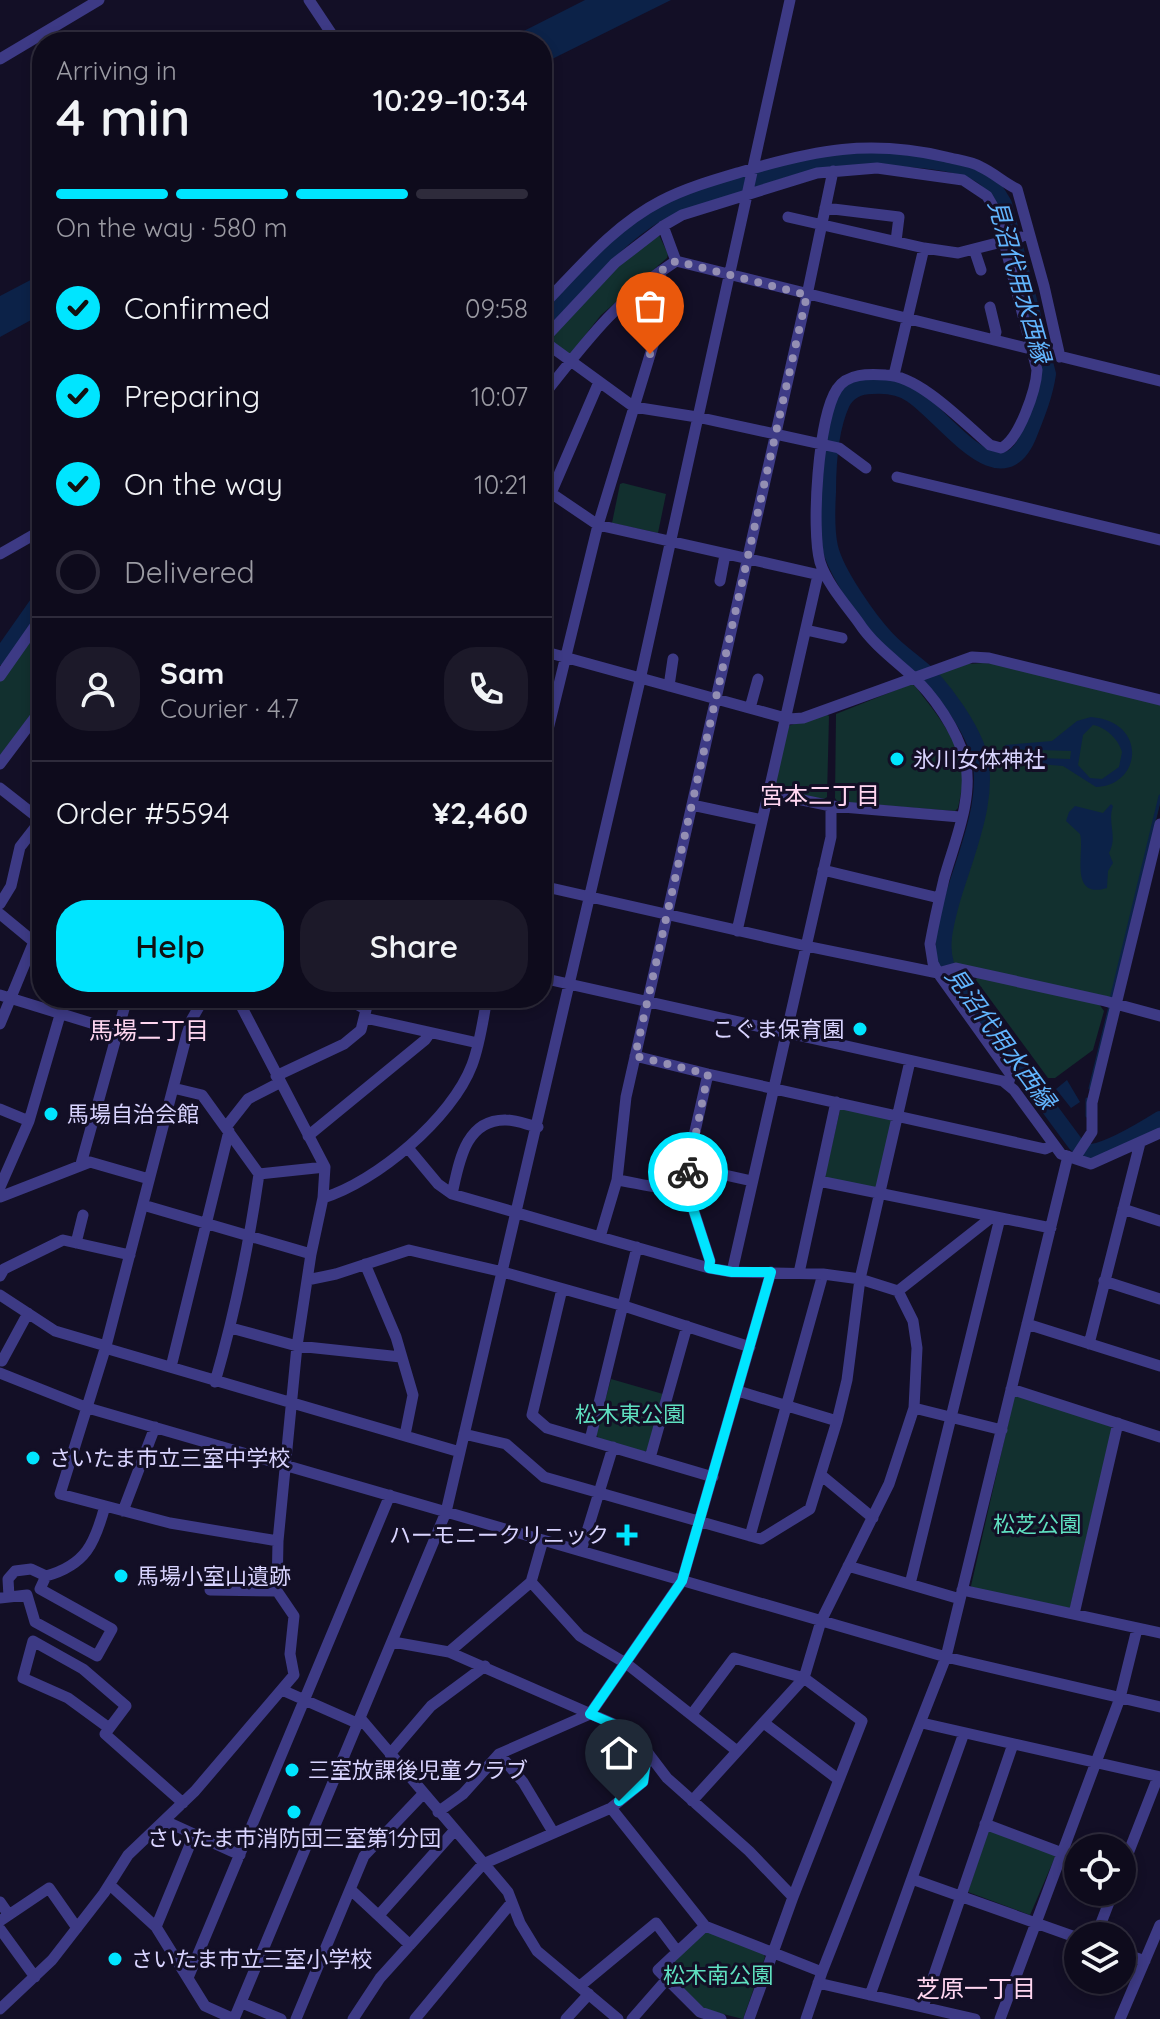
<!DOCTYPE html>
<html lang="en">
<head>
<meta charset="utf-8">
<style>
  body { margin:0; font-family:Quicksand,"Noto Sans JP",sans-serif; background:#1c1929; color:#f1f3f6; height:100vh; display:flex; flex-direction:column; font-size:30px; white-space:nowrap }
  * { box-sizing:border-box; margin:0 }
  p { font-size:26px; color:#9b9ba3 }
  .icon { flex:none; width:44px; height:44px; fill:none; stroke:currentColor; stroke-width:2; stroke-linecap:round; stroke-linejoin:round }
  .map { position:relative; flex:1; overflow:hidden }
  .details { position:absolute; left:32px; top:32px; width:520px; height:976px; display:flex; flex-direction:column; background:#0e0b1c; border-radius:32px; box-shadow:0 4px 12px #0003,0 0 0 2px #2e2b3b }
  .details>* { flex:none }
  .buttons { position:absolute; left:1064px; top:1834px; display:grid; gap:16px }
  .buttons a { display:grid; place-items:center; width:72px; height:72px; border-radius:50%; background:#0e0b1c; box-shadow:0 4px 12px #0003,0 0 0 2px #2e2b3b; font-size:40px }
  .pin { position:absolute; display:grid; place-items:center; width:68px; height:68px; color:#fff; margin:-82px -34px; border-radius:50% 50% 50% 0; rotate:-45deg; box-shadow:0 0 8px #0007 }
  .pin .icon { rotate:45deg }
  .courier { position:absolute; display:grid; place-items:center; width:80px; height:80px; margin:-40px; border:6px solid #00e5ff; border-radius:50%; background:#fff; color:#222; box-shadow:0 2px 10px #0007 }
  .overview em { font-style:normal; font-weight:600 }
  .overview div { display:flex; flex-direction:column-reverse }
  .overview { display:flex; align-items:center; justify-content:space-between; height:136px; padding:0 24px }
  h1 { font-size:52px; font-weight:600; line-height:60px }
  .bar { display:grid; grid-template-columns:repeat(4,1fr); gap:12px 8px; align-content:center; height:96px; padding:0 24px }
  .bar i { height:10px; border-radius:6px; background:#2e2b3b }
  .bar .selected { background:#00e5ff }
  .bar p { grid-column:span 4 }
  .line { display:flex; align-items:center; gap:20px; padding:0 24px; border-top:2px solid #2e2b3b }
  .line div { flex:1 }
  .round { display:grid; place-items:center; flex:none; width:84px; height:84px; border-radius:32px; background:#1c1929 }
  ol { padding:0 24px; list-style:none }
  li { display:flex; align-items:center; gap:24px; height:88px }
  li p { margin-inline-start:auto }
  li .icon { padding:8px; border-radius:50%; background:#00e5ff; color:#111; stroke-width:4 }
  li:last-child { color:#9b9ba3 }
  li i { width:44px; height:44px; border:4px solid #2e2b3b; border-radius:50% }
  .action { display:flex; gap:16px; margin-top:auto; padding:16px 24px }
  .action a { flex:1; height:92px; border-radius:32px; background:#00e5ff; color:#111; font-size:32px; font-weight:600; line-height:92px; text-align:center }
  .action a+a { background:#1c1929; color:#f1f3f6 }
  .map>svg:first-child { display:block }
  .green { fill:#12302f }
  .water { fill:#0c2248; fill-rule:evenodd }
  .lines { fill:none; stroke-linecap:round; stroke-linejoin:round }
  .stream { stroke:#0c2248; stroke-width:3 }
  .river { stroke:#0c2248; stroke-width:16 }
  .minor { stroke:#3d3a85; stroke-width:11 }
  .done { stroke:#948fb3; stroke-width:8; stroke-dasharray:0 14.4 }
  .route { stroke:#00e5ff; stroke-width:10 }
  .poi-dot { fill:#00e5ff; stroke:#130f26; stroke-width:3 }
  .labels { text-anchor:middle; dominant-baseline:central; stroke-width:6; stroke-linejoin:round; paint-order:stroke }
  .poi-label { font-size:22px; fill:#d9d4ff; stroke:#130f26; text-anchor:start }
  .park-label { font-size:22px; fill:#5fe0c0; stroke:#130f26 }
  .water-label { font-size:24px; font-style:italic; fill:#62b6ff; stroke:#130f26 }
  .neighbourhood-label { font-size:24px; fill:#ffd6f0; stroke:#130f26 }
</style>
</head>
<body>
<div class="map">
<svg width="1160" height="2019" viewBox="0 0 1160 2019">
  <rect width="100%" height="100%" fill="#130f26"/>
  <path class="green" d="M658,233L668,254L667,258L601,315L571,353H567L548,340L628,257Z
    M623,483L666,494L658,533L612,523L620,484Z
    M42,620V700L0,755V679Z
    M984,663L1000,664L1160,703V804L1112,1000L952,963L949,935L985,811L988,780L983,745L938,674L966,664Z
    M911,684L915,686C935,712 961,742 963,776C963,786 960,798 958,808L955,811L838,802L835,798L836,714Z
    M826,714L829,716L827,797L823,800L776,790L775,786L788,726Z
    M977,977L1099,1004L1104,1011L1093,1050L1055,1078H1048L976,980Z
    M843,1108L890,1118L892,1121L877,1188L826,1178L825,1175L840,1110Z
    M611,1379L663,1394L648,1449L645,1452L599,1439L596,1434Z
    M1018,1395L1109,1424L1112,1428L1070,1608L973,1590L971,1586L1014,1397Z
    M988,1830L1054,1854L1055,1857L1030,1915L968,1892Z
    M703,1930L762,1951L765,1957L743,2019L699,2008L665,1973L664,1967Z"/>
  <path class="water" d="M585,0H671L542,64V42H502Z
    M42,274V314L0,337V296Z
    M1091,717C1149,722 1141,786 1096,787L1063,766L1004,761L1007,757L1070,759L1071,751L1006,749L1005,745L1052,741L1077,721ZM1093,725C1106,727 1119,740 1122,752L1119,767L1102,779L1090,778L1078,765L1083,735Z
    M1111,804L1113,806C1107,823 1118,837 1109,853L1113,863L1108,871L1107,888C1068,900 1085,851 1080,834L1066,821L1069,812L1075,806L1103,813Z
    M1067,1080L1080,1102L1071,1108L1056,1089Z"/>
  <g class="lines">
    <path class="stream" d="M1111,999L1160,796
      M1090,1088L1110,1006
      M1087,1116V1099"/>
    <path class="river" d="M542,323C573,289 617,237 657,214C680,202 706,195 731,188C755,180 778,170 801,165C841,156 955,152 986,179C994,186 999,195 1004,204L1048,374C1045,394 1038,412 1030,432C1003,505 945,417 912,395C901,387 886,385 872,386C859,386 848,391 842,403C830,429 828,464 828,492C827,510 826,530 830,547C836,573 869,620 887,639C901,654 919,665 933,679C949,697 967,723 976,745C995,793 964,857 951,904C946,924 940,944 946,964C948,971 954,978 958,985L1075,1143C1080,1148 1085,1153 1092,1152C1110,1149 1144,1129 1160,1119
      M0,657L42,597"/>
    <path class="minor" d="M309,0L337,42
      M0,59L99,0
      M825,208L899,217L896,241
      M788,217L924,248L958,253L1021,237
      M663,226L676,261
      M974,249L981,270
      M542,306C578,269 614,225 661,201C686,188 714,180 741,172C815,150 869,139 946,157C957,160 971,161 981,167C994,173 1004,183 1017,189L1044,286L1060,357
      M990,307L996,332L994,340
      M542,340L634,407L697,417L839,448L866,468
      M542,341L615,263L663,226L682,215L817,173L877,168L963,180L987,196L995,210L1004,242L1037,370C1036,390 1019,440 1001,448L990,445C964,423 920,376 886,375C869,374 847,373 837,389C818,418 811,529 820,562C827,584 846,605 859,623C872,643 892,658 910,674C934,695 957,730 965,760C974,798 954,843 944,879C939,900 934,922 930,944L933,963L938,973L956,968L1105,1001L1160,1016
      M894,375L924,248
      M542,397C584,344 618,298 676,261L1160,381
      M897,477L1160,540
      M542,487L598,525L824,576
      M542,514L599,382
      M0,554L42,530
      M720,581L725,555
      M806,630L842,638
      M542,647L546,652L789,719L803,718L972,657L989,658L1160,700
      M0,676L42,616
      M669,686L673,659
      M750,708L758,679
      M542,754L598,525L657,332L661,271
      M0,764L42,708
      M0,788L42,821
      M769,793L831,806L960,817
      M692,805L762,820
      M823,870L939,898
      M542,886L806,946L938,973L1011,1075L1008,1084
      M0,904L11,886L20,847L41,820
      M0,914L34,942
      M737,931L818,575
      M542,978L1003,1081L1014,1090L1061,1154L1091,1164L1160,1133
      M0,995L117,1031
      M204,998L192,1019L187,1034L106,1346L60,1494L170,1523L278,1541
      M346,998L365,1009
      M365,1018L478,1043
      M0,1024L42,922
      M635,1056L708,1074L1045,1149L1054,1145
      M708,1074L688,1162L687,1190L710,1261L709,1268
      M276,1076L344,1044L361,1030L369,998
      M173,1088L202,1095L259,1174C249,1244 235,1313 215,1382
      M0,1109L29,1121
      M226,1127L248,1099L279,1083
      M308,1136L425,1040L430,1033
      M408,1148L438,1184L452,1194L600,1237
      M1075,1158L1092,1132V1103L1160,824
      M81,1164L127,998
      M259,1174L325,1167
      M617,1180C650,1185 696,1201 725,1175L752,1181
      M819,1181L1051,1228
      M0,1187L29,1121L65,998
      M452,1194C459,1163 465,1119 506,1120C516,1120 528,1125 538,1127
      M0,1197L90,1162L149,1179
      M323,1198C376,1182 452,1118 472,1065C480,1044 483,1020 487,998
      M143,1205L311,1254
      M1123,1209L1160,1221
      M76,1243L83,1215
      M365,1264L396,1337L413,1395L405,1435
      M732,1272L831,837V806
      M799,1273L836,1102
      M0,1276L4,1269L63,1240L130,1255
      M307,1280L336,1274L409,1250L503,1272L624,1306L750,1347
      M1104,1281L1160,1299
      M562,1289L532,1415L547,1428L713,1477
      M898,1291L992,1217
      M0,1295L55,1331L106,1346
      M1027,1324L1160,1366
      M231,1328L297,1346L401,1357
      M1089,1344L1140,1143
      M105,1348L460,1452
      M2,1361L28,1313
      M171,1367L229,1131
      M0,1373L88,1408L946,1657L1160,1707
      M1011,1389L1160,1437
      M738,1391L837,1421
      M914,1408L1002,1430
      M464,1434L506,1444L544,1477L761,1539L810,1509L837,1421L847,1380L860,1279L910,1061
      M590,1440L637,1247
      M650,1458L687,1326
      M821,1475L873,1518
      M123,1511L155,1427
      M750,1536L823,1274
      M581,1551L613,1447
      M848,1566L960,1599
      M531,1582L580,1636L627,1664L737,1751
      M910,1584L1000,1218
      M210,1590L277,1591
      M962,1590L1160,1633
      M9,1597L8,1579L15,1571L31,1569L46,1576C86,1565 95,1543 105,1506
      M0,1598L27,1595L35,1622L97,1656L112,1629L40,1589L46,1576
      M1074,1614L1118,1423
      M393,1642L449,1652L632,1732L667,1778L749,1851L793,1897
      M449,1652L531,1582L543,1540
      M282,1690L359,1724
      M692,1714L734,1658L804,1678L862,1721L793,1897L749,2019
      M361,1719L508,1892L520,1923L537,1951L618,2019
      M764,1723L839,1780
      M922,1723L1160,1777
      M109,1728L68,1698L23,1678L33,1641L83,1669L126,1706L105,1734L183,1803
      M390,1754L431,1706L485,1666
      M499,1754L523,1782L553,1832
      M692,1801L804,1678L821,1621L889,1484L914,1408L917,1348L913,1321L898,1291L860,1279L823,1274L732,1272L709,1268L600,1237L617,1180L626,1097L807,295L833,171
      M611,1808L705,1926L822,1972
      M438,1812L463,1794L499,1754L590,1714L682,1581L771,1272
      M165,1821L240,1855
      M985,1824L1062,1853
      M1122,1869L1158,1777
      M912,1879L1078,1938
      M110,1885L156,1927L205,2006L234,2019
      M351,1890L410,1945
      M0,1902L9,1915
      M379,1915L454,1831
      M0,1921L49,1888L77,1928
      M705,1926L658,1970L700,2012L721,2019
      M156,1927L194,1835
      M0,1929L35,1977
      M1096,1936L1113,1892
      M1122,1953L1145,1961
      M188,1978L390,1495
      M818,1983L975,2019
      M580,1986L656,1923L677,1951
      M870,1995L964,1733
      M242,2003L281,2019
      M923,2007L1013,1744
      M0,2009L52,1960L104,1893L128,1855L195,1791L294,1675L290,1654L294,1616L277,1591L278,1541L297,1346L311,1254L323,1198L325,1167L237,998
      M234,2019L446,1512L640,680L790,0
      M296,2019L364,1856L423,1794
      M353,2019L380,1978L483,1864L611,1808L643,1782L647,1753
      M415,2019L512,1902
      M566,2019L589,1994
      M632,2019L667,1979
      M806,2019L822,1972L946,1657L1068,1156
      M1000,2019L1120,1698L1137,1629
      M1120,2019L1160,1925"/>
  </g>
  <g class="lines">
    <path class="done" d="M650,354L660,314L661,271L676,261L807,295L635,1056L708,1074L688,1172"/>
    <path class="route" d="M619,1801L643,1782L647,1753L632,1732L590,1714L682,1581L771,1272H732L709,1268L710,1261L687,1190L688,1172"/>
  </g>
  <g class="poi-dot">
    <circle cx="897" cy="759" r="8"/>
    <circle cx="860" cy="1029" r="8"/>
    <circle cx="51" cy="1114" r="8"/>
    <circle cx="33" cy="1458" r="8"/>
    <path d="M623 1523h8v8h8v8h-8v8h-8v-8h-8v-8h8z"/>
    <circle cx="121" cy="1576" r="8"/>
    <circle cx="292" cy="1770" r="8"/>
    <circle cx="294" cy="1812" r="8"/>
    <circle cx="115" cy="1959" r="8"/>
  </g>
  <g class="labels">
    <g class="poi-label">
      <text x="913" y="759">氷川女体神社</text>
      <text x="844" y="1029" text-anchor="end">こぐま保育園</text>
      <text x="67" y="1114">馬場自治会館</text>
      <text x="49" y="1458">さいたま市立三室中学校</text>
      <text x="609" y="1535" text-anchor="end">ハーモニークリニック</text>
      <text x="137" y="1576">馬場小室山遺跡</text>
      <text x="308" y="1770">三室放課後児童クラブ</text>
      <text x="294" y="1838" text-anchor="middle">さいたま市消防団三室第1分団</text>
      <text x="131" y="1959">さいたま市立三室小学校</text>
    </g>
    <g class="park-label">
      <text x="630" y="1414">松木東公園</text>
      <text x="1037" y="1524">松芝公園</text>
      <text x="718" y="1975">松木南公園</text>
    </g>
    <g class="water-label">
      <text transform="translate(1020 281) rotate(74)">見沼代用水西縁</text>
      <text transform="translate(1001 1038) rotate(54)">見沼代用水西縁</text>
    </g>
    <g class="neighbourhood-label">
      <text x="820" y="795">宮本二丁目</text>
      <text x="149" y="1030">馬場二丁目</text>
      <text x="976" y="1988">芝原一丁目</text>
    </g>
  </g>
</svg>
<div class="buttons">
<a><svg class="icon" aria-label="locate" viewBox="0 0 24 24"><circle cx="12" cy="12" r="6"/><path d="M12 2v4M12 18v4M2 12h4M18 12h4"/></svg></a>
<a><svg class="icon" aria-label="layers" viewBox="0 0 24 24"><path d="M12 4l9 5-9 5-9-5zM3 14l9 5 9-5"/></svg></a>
</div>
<div class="pin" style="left:650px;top:354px;background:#ea580c"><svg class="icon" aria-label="bag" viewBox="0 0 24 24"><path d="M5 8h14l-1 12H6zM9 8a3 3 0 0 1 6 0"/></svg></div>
<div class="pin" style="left:619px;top:1801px;background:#1f2937"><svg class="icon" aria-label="home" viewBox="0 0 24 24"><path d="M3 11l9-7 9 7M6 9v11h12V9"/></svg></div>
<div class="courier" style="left:688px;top:1172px"><svg class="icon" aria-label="bike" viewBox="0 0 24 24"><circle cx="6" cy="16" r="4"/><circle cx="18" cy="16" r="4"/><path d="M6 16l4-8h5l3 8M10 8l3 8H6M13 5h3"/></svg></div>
<section class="details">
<div class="overview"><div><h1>4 min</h1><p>Arriving in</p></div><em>10:29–10:34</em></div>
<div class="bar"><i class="selected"></i><i class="selected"></i><i class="selected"></i><i></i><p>On the way · 580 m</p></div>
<ol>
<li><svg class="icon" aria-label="check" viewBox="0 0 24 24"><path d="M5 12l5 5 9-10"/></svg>Confirmed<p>09:58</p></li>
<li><svg class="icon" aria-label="check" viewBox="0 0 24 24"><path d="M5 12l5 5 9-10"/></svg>Preparing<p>10:07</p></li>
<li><svg class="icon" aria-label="check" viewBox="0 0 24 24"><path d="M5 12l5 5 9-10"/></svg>On the way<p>10:21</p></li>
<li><i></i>Delivered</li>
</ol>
<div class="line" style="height:144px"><a class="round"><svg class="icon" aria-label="person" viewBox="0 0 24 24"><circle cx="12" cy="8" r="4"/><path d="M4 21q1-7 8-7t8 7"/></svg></a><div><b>Sam</b><p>Courier · 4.7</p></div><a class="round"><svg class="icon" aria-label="phone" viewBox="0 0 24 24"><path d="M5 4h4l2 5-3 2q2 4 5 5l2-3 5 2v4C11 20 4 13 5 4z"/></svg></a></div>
<div class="line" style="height:104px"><div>Order #5594</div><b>¥2,460</b></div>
<div class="action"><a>Help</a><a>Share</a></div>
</section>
</div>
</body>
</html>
